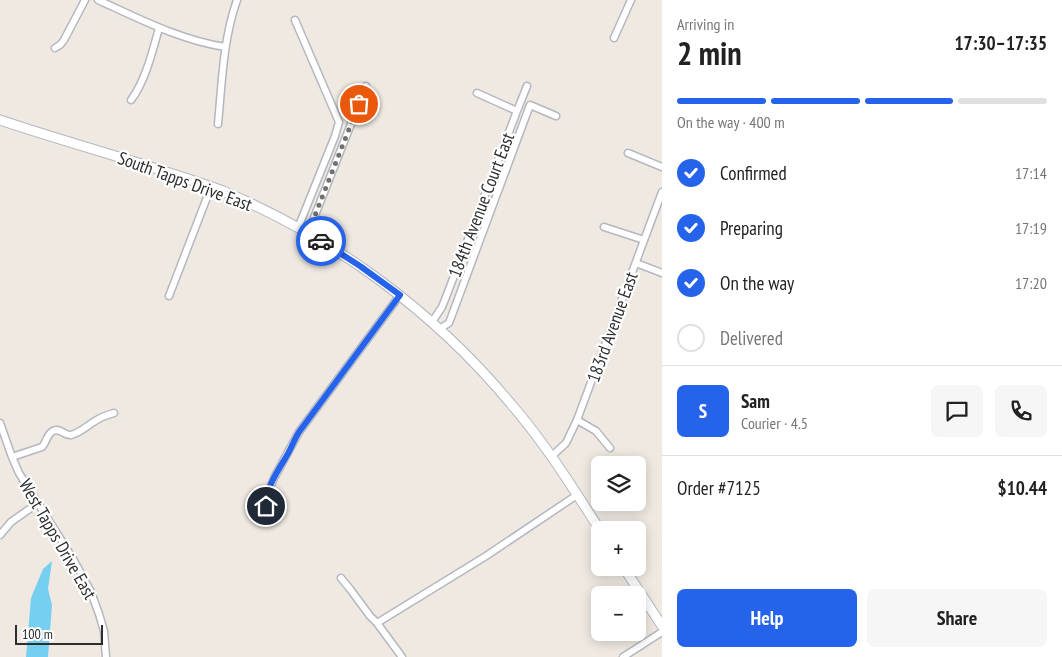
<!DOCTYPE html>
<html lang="en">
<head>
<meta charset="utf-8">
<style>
  body { margin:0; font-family:"PT Sans Narrow",sans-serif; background:#f6f6f6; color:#222; height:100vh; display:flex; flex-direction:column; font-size:19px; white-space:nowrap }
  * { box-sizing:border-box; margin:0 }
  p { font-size:16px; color:#767676 }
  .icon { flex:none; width:28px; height:28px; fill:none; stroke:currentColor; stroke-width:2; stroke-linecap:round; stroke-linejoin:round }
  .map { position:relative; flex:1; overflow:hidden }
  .details { display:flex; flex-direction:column; background:#fff; width:400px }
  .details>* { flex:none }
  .fabs { position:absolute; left:591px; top:456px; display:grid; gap:10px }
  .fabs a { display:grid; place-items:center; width:55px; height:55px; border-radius:8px; background:#fff; box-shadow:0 2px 12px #0003; font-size:25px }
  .scale { position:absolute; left:15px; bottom:12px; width:88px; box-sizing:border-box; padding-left:5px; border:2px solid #2e2e2e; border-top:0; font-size:14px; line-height:18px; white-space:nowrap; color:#2e2e2e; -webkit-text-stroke:4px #fff; paint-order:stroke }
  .pin { position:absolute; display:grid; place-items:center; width:42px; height:42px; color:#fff; margin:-21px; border:2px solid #fff; border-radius:50%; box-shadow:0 1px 5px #0007 }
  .courier { position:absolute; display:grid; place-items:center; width:50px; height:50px; margin:-25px; border:4px solid #2563eb; border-radius:50%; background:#fff; color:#222; box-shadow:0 1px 6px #0007 }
  .head em { font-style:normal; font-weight:700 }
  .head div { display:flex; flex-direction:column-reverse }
  .head { display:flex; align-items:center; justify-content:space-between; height:85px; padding:0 15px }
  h1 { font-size:32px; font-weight:700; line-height:38px }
  .bar { display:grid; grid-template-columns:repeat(4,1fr); gap:8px 5px; align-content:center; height:60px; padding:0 15px }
  .bar i { height:6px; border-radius:4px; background:#e0e0e0 }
  .bar .current { background:#2563eb }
  .bar p { grid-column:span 4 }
  .line { display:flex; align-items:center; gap:12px; padding:0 15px; border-top:1px solid #e0e0e0 }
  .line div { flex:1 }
  .round { display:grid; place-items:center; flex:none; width:52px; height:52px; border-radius:8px; background:#f6f6f6 }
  ol { padding:0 15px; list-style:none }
  li { display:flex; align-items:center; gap:15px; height:55px }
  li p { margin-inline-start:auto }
  li .icon { padding:5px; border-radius:50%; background:#2563eb; color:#fff; stroke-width:4 }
  li:last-child { color:#767676 }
  li i { width:28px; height:28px; border:2px solid #e0e0e0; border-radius:50% }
  .button { display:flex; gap:10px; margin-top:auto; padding:10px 15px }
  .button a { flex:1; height:58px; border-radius:8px; background:#2563eb; color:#fff; font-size:20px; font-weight:700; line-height:58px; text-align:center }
  .button a+a { background:#f6f6f6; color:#222 }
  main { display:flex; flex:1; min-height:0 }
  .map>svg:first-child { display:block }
  .water { fill:#75cff0 }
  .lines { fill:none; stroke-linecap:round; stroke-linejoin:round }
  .minor-casing { stroke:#b4b7c1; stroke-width:9 }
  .tertiary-casing { stroke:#b4b7c1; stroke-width:11 }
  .minor { stroke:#fff; stroke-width:6 }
  .tertiary { stroke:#fff; stroke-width:9 }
  .done { stroke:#726f6d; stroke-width:5; stroke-dasharray:0 9 }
  .route { stroke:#2563eb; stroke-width:6 }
  .labels { text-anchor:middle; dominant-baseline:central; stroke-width:4.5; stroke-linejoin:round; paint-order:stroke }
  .street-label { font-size:18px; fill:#2e2e2e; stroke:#fff }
</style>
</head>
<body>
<main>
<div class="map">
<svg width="662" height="657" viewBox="0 0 662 657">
  <rect width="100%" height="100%" fill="#efe9e1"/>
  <path class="water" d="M52,561L48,589L52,605L48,657H26L31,598L43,569Z"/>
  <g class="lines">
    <g class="minor-casing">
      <path id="minor" d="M98,0C140,19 180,40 225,47
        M295,20L339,122L335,136L298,228
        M614,38L631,0
        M55,48L60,45L64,40L85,0
        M477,93L517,111
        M131,100C145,82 153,50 159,28
        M218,124C222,82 223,40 237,0
        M628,153L662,167
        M604,227L644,240
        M308,233L366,86
        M636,263L662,273
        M169,296L211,187
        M432,322L442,307L446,297L517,111L527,86
        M439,329L449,323L530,105L556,116
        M577,420L596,431L610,448
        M0,423L12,457L19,473L73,559L91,592L99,614L104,631L106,657
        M552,456L566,443L577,420L662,192
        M12,457L42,447C47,442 46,435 53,431C60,427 64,436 71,435C79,433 86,427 92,423C99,418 106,415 114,413
        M266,506V498L274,478L299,432L400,295
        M0,535L11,522L38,503
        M341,578L350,589L370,616L377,623L402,657
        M377,623L486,556L577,495
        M623,657L662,632"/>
    </g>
    <g class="tertiary-casing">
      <path id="tertiary" d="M0,120C50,137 101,151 151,167C175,175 199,182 223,191C334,238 434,311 511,404C545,443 572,487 600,530
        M624,568L662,626"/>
    </g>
    <use href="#minor" class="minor"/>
    <use href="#tertiary" class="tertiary"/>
  </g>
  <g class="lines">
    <path class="done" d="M321,241L308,233L359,104"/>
    <path class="route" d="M266,506C266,488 277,472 286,457C291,449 294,440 299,432L400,295L360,266L321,241"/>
  </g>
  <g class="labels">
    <g class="street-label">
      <text transform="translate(185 181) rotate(20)">South Tapps Drive East</text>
      <text transform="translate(481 205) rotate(-69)">184th Avenue Court East</text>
      <text transform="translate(612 327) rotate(-70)">183rd Avenue East</text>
      <text transform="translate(58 539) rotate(60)">West Tapps Drive East</text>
    </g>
  </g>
</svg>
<div class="fabs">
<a><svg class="icon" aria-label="layers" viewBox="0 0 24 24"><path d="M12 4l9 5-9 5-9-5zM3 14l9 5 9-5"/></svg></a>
<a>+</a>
<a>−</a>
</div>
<div class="scale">100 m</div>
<div class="pin" style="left:359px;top:104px;background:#ea580c"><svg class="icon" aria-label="bag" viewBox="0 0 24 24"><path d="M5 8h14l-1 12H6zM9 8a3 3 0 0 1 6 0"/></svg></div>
<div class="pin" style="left:266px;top:506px;background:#1f2937"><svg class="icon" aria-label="home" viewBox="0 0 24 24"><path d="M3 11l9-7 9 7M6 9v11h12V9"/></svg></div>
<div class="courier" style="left:321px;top:241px"><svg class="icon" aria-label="car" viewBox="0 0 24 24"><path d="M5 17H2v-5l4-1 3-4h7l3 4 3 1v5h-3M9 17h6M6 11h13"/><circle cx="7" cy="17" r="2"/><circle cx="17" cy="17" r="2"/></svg></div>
</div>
<section class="details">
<div class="head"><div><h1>2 min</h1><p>Arriving in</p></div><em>17:30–17:35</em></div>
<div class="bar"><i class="current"></i><i class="current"></i><i class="current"></i><i></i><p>On the way · 400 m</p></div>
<ol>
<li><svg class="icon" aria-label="check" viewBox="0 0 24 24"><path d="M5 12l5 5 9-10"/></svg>Confirmed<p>17:14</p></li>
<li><svg class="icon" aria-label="check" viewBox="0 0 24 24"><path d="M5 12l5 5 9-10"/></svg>Preparing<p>17:19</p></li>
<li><svg class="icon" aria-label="check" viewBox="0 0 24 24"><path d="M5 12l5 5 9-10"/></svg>On the way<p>17:20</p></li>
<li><i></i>Delivered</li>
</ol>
<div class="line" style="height:90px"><b class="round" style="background:#2563eb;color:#fff">S</b><div><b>Sam</b><p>Courier · 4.5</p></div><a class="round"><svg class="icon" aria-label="chat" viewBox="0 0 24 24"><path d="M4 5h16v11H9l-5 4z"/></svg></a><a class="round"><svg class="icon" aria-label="phone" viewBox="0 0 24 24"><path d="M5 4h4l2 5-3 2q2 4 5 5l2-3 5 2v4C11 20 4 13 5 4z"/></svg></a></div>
<div class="line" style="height:65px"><div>Order #7125</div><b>$10.44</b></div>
<div class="button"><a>Help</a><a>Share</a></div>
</section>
</main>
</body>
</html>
